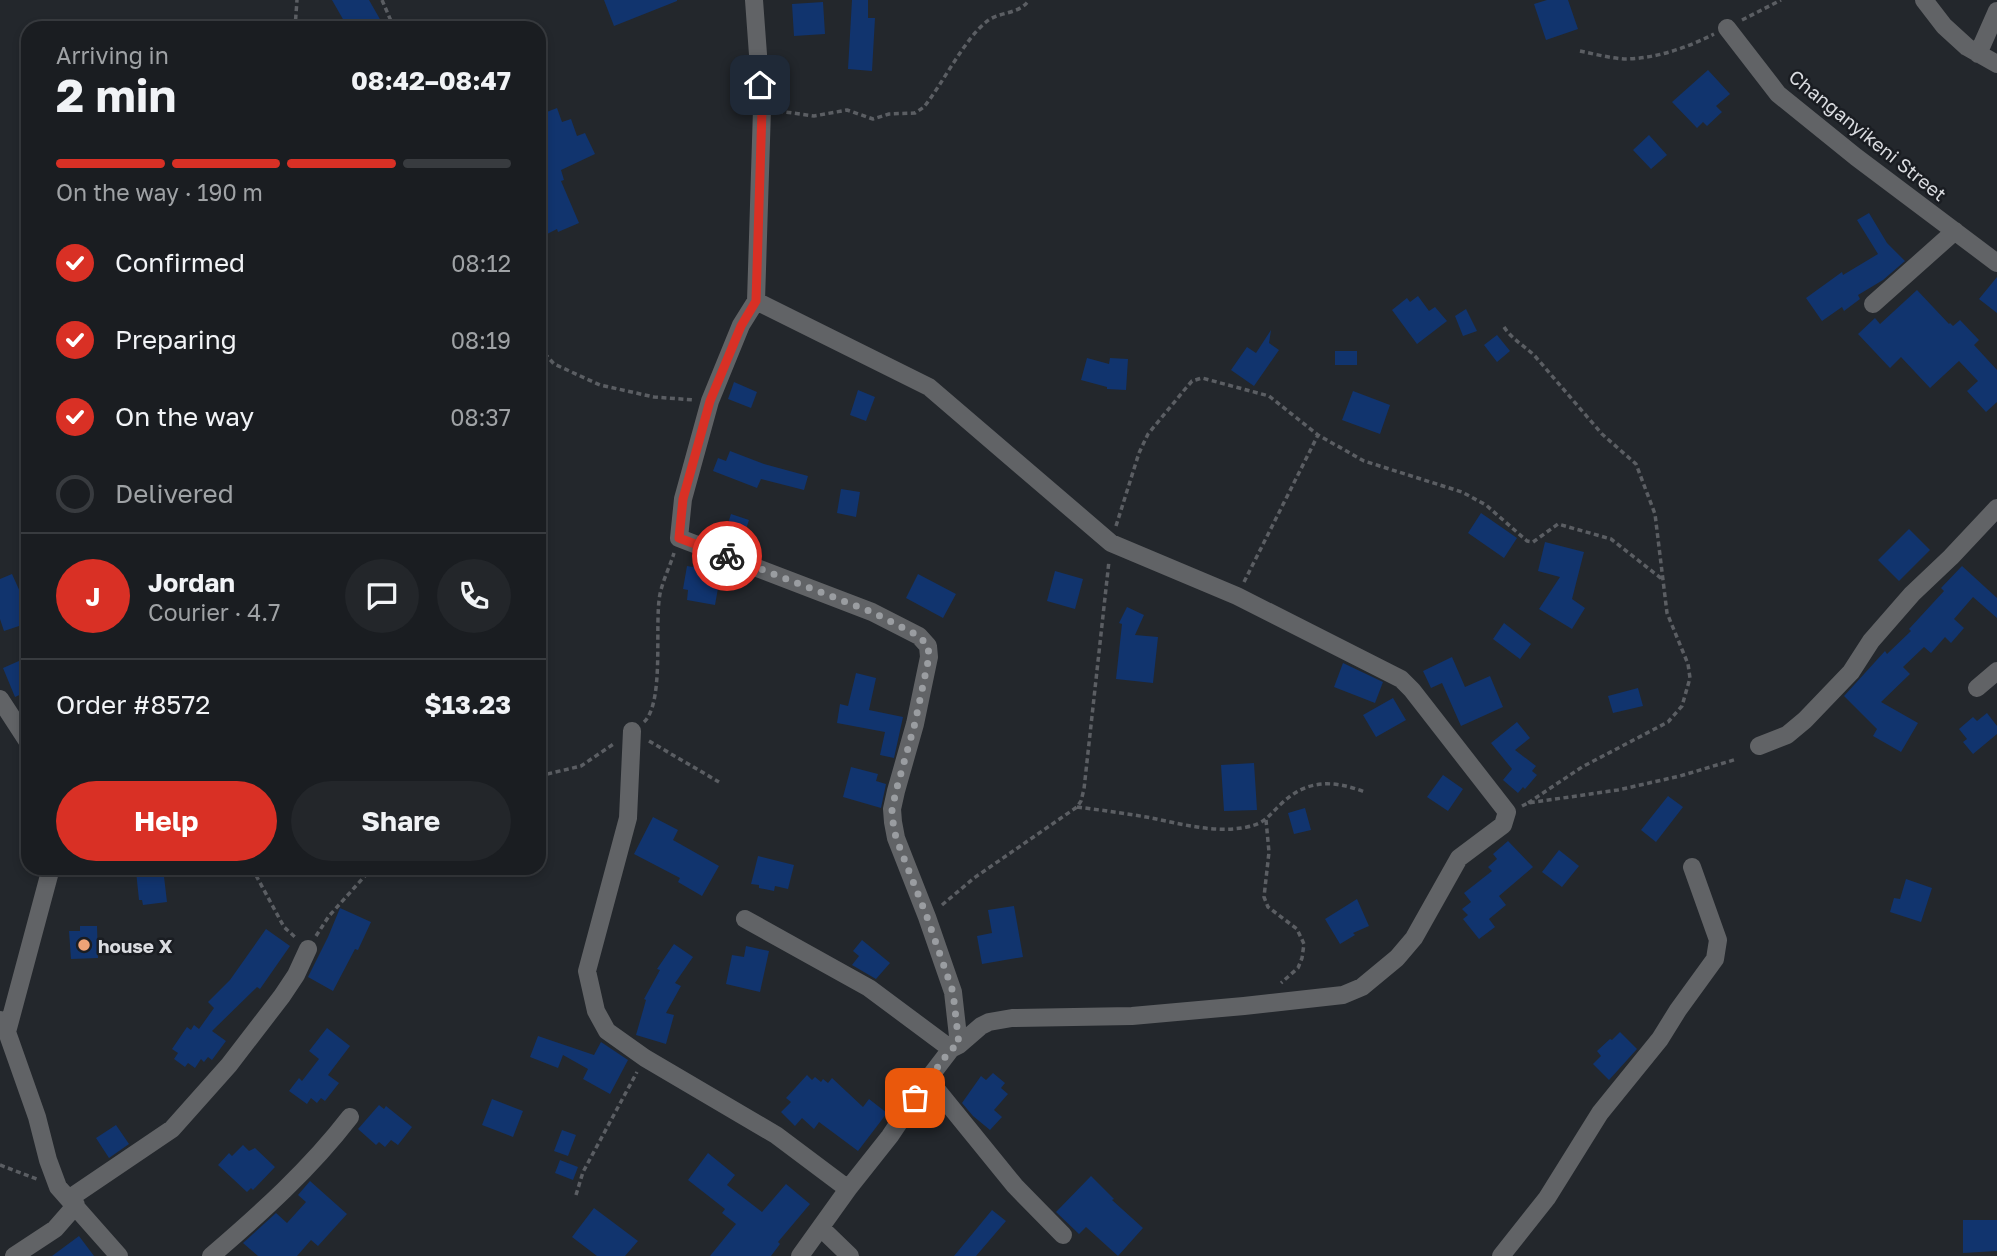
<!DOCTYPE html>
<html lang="en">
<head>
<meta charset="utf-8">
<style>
  body { margin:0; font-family:"Golos Text",sans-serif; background:#23262a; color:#f1f3f6; height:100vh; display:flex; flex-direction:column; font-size:26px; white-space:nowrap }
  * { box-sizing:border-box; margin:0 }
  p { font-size:23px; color:#9fa2a5 }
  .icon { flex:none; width:38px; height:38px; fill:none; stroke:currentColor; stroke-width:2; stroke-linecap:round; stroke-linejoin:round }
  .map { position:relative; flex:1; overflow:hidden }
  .sheet { position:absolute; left:21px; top:21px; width:525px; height:854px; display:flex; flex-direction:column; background:#1a1d21; border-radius:21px; box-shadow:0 4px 10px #0003,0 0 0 2px #383b3f }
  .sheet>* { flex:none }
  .pin { position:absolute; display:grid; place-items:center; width:60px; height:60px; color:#fff; margin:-30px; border-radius:14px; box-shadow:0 4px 10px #0006 }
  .courier { position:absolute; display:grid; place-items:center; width:70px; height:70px; margin:-35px; border:5px solid #d93025; border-radius:50%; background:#fff; color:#222; box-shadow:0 2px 9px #0007 }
  .head em { font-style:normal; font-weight:700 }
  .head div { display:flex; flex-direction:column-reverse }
  .head { display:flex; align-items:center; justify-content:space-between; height:119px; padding:0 35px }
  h1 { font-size:46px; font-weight:700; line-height:52px }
  .bar { display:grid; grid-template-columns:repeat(4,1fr); gap:10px 7px; align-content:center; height:84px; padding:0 35px }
  .bar i { height:9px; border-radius:5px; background:#383b3f }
  .bar .active { background:#d93025 }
  .bar p { grid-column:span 4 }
  .line { display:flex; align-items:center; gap:18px; padding:0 35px; border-top:2px solid #383b3f }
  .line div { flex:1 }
  .round { display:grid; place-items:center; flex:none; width:74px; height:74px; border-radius:37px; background:#23262a }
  ol { padding:0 35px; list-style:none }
  li { display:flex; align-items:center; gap:21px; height:77px }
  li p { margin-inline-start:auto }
  li .icon { padding:7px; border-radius:50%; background:#d93025; color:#fff; stroke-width:4 }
  li:last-child { color:#9fa2a5 }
  li i { width:38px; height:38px; border:4px solid #383b3f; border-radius:50% }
  .action { display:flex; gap:14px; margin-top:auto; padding:14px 35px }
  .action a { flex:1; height:80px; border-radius:42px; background:#d93025; color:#fff; font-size:28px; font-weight:700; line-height:80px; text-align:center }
  .action a+a { background:#23262a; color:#f1f3f6 }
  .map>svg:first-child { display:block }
  .building { fill:#11346e }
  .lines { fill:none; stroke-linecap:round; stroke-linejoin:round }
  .path { stroke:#5b5e63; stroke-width:3.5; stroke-dasharray:5 3.5; stroke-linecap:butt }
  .street { stroke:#616366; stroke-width:18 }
  .done { stroke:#9a9da1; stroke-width:7; stroke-dasharray:0 12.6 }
  .route { stroke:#d93025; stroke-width:9 }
  .poi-dot { fill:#efa377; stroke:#1a1d22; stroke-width:2.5 }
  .labels { text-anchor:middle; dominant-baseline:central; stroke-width:5; stroke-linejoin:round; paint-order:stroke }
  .street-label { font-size:19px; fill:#dadce0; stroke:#1a1d22 }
  .poi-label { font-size:19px; font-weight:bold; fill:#dadce0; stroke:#1a1d22; text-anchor:start }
</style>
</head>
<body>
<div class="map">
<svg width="1997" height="1256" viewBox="0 0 1997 1256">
  <rect width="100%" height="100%" fill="#23272c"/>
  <path class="building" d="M332,0H369L385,28H348Z
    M604,0H677V1L614,26Z
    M852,0H868V18H875L872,71L848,69Z
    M1547,0H1568L1578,29L1546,40L1534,4Z
    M823,2L825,34L794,36L792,4Z
    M1708,70L1730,94L1716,106L1722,112L1707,126L1703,122L1697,128L1672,102Z
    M557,108L562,122L571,119L577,136L585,133L595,154L561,170L564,180L561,181L579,223L558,232L557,229L547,234L543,224L539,226V161L548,159L539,134V115Z
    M1649,135L1667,155L1651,169L1633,150Z
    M1869,213L1887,243L1905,261L1883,280L1858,295L1860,299L1844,311L1842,307L1822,321L1806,298L1842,272L1843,275L1878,254L1857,220Z
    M1997,277V313L1979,299Z
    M1917,290L1949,324L1950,323L1953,326L1960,320L1979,340L1974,345L1997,370V402L1986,412L1967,391L1978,381L1959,361L1930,388L1901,357L1890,368L1858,334L1875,318L1880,324Z
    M1418,296L1429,311L1435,307L1447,321L1417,344L1392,310L1407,298L1410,302Z
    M1466,309L1477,331L1463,336L1455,316Z
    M1271,330L1269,343L1279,350L1254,386L1231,370L1247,347L1256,353Z
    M1497,335L1510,351L1497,362L1484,345Z
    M1335,351H1357V365H1335Z
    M1087,358L1109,364L1110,358L1128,359L1126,390L1107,389V387L1081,380Z
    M734,382L757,392L751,408L728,399Z
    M858,390L875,397L866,421L850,415Z
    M1353,391L1390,405L1380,434L1342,420Z
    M730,451L764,464L808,476L804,490L761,479L757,488L713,471L718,458L726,461Z
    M841,489L860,492L856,517L837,513Z
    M1481,513L1517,538L1504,558L1468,533Z
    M731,514L749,520L741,544L723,539Z
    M1909,529L1930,550L1899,581L1878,560Z
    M1545,542L1584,552L1572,599L1585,608L1572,629L1539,609L1560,577L1538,571Z
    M695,557L722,566L715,605L687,600L688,590L683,589L687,566L693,567Z
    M1962,566L1997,598V618L1973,597L1954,619L1964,628L1951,643L1945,637L1931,653L1924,647L1903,667L1910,674L1881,702L1918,723L1901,752L1873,736L1877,729L1844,696L1885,651L1887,654L1911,631L1909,629L1944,591L1941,588Z
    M1055,571L1083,579L1075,609L1047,601Z
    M12,574L21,594H19L28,623L4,631L0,619V579Z
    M918,574L956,594L943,618L906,598Z
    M1127,607L1144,615L1135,635L1158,637L1153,683L1116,679L1122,624L1119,623Z
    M1504,623L1531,644L1520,659L1493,639Z
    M28,657V691L15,697L3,668Z
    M1452,657L1465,687L1490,676L1503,707L1461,726L1442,683L1431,688L1423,671Z
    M1343,663L1383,682L1375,703L1334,687Z
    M856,673L876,678L869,710L903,717L894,758L880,755L885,732L837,723L840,704L848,706Z
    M1638,688L1643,706L1613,713L1608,696Z
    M1393,698L1406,720L1376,737L1363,715Z
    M1987,713L1997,726V734L1973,754L1963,742L1967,739L1959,729L1973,717L1977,721Z
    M1517,722L1530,738L1515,750L1536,766L1532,771L1537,775L1525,789L1523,787L1518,793L1503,780L1512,769L1491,743Z
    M1254,763L1257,810L1224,811L1221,765Z
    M851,767L878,774L876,781L886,784L881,808L843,797Z
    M1443,775L1463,789L1448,811L1427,797Z
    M1668,796L1683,807L1656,842L1641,830Z
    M1305,808L1311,830L1294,834L1288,813Z
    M653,817L678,830L673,840L719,866L702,896L678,882L680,878L634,854Z
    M1508,841L1533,867L1499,896L1506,905L1489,919L1495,927L1479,939L1463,919L1468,915L1462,909L1471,902L1464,893L1492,871L1488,867L1497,859L1493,854Z
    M1559,850L1579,866L1562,887L1542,872Z
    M758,856L794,865L788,889L775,886L774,891L759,888V885L751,884Z
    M163,868L167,902L143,905L142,900H139L136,871Z
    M1906,879L1932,888L1921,922L1890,912L1894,898L1900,899Z
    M1357,899L1369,926L1353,933L1355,935L1340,944L1325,919Z
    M1014,906L1023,957L982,964L977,936L992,933L988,910Z
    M340,908L371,922L358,950L355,949L333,991L308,977L328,937Z
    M80,926H97L98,958L71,959L69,931H80Z
    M266,929L290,946L260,989L257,987L212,1031L226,1041L212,1060L208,1057L204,1062L201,1059L195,1068L188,1063L185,1067L174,1059L178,1053L172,1049L187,1027L191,1030L194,1025L199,1029L214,1008L208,1002L230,980Z
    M862,940L890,963L876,979L852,965L859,956L853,951Z
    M674,944L693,957L675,983L681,986L666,1013L674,1015L666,1044L636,1035L646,1000L644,999L660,970L657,969Z
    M746,946L769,951L760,992L726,984L732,955L744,957Z
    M327,1028L350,1046L328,1075L339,1083L325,1101L321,1098L317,1103L311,1098L307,1104L289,1091L299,1078L302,1081L319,1059L309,1051Z
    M1620,1032L1637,1049L1609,1080L1593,1064L1601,1056L1597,1051L1610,1039L1612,1040Z
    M538,1036L594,1055L601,1042L628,1060L610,1094L583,1079L588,1069L563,1055L558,1068L530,1057Z
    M993,1073L1005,1083L1001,1088L1008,1094L994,1110L1002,1117L990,1130L973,1116L962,1103L981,1076L986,1080Z
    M807,1075L812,1080L815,1077L821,1082L823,1079L828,1083L832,1078L863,1107L869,1099L887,1113L858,1151L819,1122L814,1129L802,1118L795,1126L781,1112L791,1102L786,1098Z
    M492,1099L523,1111L513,1137L482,1125Z
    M379,1105L384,1109L386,1106L412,1127L398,1145L391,1140L385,1147L379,1142L376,1145L358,1129Z
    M116,1125L129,1144L109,1158L96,1138Z
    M562,1130L576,1135L568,1156L554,1151Z
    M243,1145L249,1151L255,1148L275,1167L253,1190L251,1188L247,1192L218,1165L229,1153L232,1156Z
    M708,1153L735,1175L727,1185L762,1212L786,1184L810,1204L778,1242L780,1244L771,1256H710L736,1224L722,1213L725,1209L688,1180Z
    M560,1160L578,1167L573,1180L555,1173Z
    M1091,1176L1114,1199L1112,1200L1143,1228L1118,1256L1086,1227L1079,1234L1056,1212Z
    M310,1181L347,1214L318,1246L311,1240L297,1256H258L243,1243L276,1213L287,1223L306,1202L298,1195Z
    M594,1208L638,1241L625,1256H597L572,1237Z
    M992,1210L1006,1221L976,1256H954Z
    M1963,1220H1997V1251L1963,1253Z
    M79,1236L94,1256H52Z"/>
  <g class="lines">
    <path class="path" d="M382,0L394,28
      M1742,20L1781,0
      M295,28L297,0
      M1580,51C1594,54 1610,58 1624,59C1654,59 1687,48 1714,34
      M778,111L814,116L847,110L873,119L889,114L915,113L924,107C943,83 964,40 986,22C999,11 1019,15 1029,0
      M1504,327C1512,339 1523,345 1534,355L1602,434L1636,464L1655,514L1667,613L1688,664L1690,678L1682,706L1668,722L1582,767L1528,803
      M539,347L554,364L600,385L654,397L694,400
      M1116,526L1139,453L1148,434L1186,388L1192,381L1202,378L1269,396L1318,435L1364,461L1462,492L1486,505L1527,541L1533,542L1558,524L1611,539L1662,579
      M1244,582L1318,435
      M644,722C665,702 654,624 660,594C663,580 670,566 674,553
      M649,741L719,782
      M539,776L581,766L615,743
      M1522,806L1528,803L1618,790L1680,776L1737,759
      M1077,807C1100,810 1123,813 1146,817C1179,823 1213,834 1247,827C1266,823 1268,816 1281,804C1307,779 1333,780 1365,792
      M1266,820L1269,852L1264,897L1268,907L1297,929L1304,944L1302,958L1298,968L1281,983
      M252,868L284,927L295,937
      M942,905L974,878L1077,807L1081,801L1084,789L1109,561
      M316,936L329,916L372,868
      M0,1165L37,1179
      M576,1195L583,1172L637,1072"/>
    <path class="street" d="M754,0L762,109L756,301L741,325L710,401L683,499L679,538L872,612L919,636L928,646L929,657L915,724L896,791L892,809L893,822L896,838L927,917L953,992L959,1045
      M1924,0L1944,26L1967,47L1997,64
      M1727,28L1778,94L1856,157L1997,263
      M1978,54L1997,11
      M756,301L929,387L1111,543L1237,596L1401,679L1412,690L1507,812L1503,825L1459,858L1414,938L1397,958L1362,987L1343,995L1244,1006L1132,1016L1012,1018L989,1022L981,1026L959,1045L951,1049L928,1079L890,1136L848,1189L800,1256
      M1873,304L1955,231
      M1977,688L1997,671
      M0,699L28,742
      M632,731L628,818L587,971L596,1011L607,1031L645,1058L776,1135L848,1189
      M1759,746L1787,735L1805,720L1851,672L1871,641L1912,594L1951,557L1997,508
      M745,919L869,988L951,1049
      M0,1020L7,1032L37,1117L48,1160L58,1187L119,1256
      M7,1032L51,868
      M928,1079L1015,1186L1063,1235
      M70,1198L172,1129L229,1065L282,996L296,975L308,949
      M821,1228L850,1256
      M14,1256L55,1229L76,1205
      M211,1256C261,1213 310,1169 350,1117
      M1501,1256L1547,1198L1600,1113L1660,1039L1678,1010L1715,959L1718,940L1692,867"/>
  </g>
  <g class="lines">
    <path class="done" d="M727,556L872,612L919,636L928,646L929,657L915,723L896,791L892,810L893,822L896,838L927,917L953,992L959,1045L951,1049L915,1098"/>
    <path class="route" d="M727,556L679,538L683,499L710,401L741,326L756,301L762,109L760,85"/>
  </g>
  <circle class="poi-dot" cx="84" cy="945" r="7"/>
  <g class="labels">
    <g class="street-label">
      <text transform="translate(1868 135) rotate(39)">Changanyikeni Street</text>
    </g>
    <g class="poi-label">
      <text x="98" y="945">house X</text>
    </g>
  </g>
</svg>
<div class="pin" style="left:915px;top:1098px;background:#ea580c"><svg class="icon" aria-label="bag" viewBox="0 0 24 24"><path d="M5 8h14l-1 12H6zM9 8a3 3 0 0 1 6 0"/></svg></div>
<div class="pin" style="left:760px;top:85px;background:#1f2937"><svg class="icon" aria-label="home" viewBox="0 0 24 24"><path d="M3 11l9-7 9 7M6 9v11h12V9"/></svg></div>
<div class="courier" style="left:727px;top:556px"><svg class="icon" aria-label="bike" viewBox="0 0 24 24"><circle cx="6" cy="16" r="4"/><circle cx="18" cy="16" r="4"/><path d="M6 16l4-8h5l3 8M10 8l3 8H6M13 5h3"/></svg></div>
<section class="sheet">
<div class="head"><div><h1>2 min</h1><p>Arriving in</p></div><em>08:42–08:47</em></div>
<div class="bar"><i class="active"></i><i class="active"></i><i class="active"></i><i></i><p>On the way · 190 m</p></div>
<ol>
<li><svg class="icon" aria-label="check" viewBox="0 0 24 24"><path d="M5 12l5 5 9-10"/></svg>Confirmed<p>08:12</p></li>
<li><svg class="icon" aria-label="check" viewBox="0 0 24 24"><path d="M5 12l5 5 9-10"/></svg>Preparing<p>08:19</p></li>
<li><svg class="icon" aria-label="check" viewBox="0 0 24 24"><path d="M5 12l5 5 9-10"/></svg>On the way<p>08:37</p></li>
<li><i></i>Delivered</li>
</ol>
<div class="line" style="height:126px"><b class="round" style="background:#d93025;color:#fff">J</b><div><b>Jordan</b><p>Courier · 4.7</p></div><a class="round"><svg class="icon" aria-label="chat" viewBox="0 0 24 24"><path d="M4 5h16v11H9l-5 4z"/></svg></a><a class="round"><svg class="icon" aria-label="phone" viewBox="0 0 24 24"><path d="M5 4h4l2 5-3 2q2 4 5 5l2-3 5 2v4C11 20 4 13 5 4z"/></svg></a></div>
<div class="line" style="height:91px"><div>Order #8572</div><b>$13.23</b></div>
<div class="action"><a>Help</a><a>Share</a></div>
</section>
</div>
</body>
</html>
